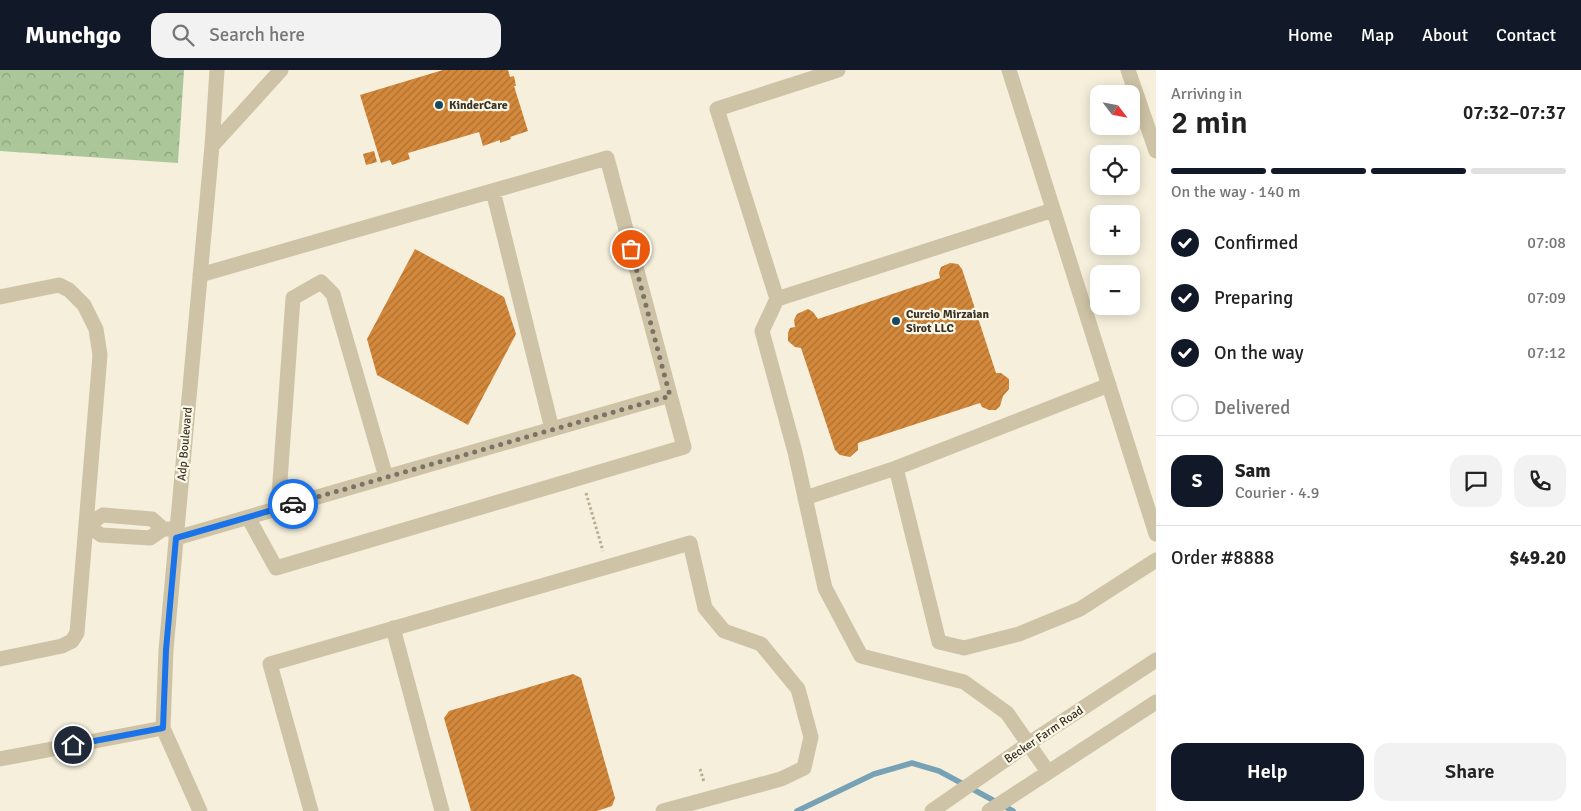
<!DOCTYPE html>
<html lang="en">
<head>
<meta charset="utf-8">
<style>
  body { margin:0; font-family:Signika,sans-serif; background:#f2f2f2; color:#222; height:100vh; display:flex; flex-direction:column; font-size:19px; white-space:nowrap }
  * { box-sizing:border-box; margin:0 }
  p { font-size:16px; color:#767676 }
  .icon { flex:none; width:28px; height:28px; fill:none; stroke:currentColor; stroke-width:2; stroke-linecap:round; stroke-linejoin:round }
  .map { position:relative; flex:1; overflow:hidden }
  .drawer { display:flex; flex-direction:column; background:#fff; width:425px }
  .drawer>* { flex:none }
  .needle { width:32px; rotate:122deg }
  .buttons { position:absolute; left:1090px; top:15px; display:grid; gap:10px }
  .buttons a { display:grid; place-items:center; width:50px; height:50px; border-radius:10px; background:#fff; box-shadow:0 2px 12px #0003; font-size:25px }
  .pin { position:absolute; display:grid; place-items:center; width:42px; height:42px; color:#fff; margin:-21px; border:2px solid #fff; border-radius:50%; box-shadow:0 1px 5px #0007 }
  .courier { position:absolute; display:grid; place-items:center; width:50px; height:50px; margin:-25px; border:4px solid #1a73e8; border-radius:50%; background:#fff; color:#222; box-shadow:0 1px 6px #0007 }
  .summary em { font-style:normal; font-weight:600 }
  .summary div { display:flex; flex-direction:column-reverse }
  .summary { display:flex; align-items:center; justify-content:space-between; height:85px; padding:0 15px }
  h1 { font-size:32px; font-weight:600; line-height:38px }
  .bar { display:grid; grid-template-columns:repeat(4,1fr); gap:8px 5px; align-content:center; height:60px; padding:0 15px }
  .bar i { height:6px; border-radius:4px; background:#e0e0e0 }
  .bar .on { background:#111827 }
  .bar p { grid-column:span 4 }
  .line { display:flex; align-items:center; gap:12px; padding:0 15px; border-top:1px solid #e0e0e0 }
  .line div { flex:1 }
  .round { display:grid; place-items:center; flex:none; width:52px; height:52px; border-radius:15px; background:#f2f2f2 }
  ol { padding:0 15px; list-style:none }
  li { display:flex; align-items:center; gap:15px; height:55px }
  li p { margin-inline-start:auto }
  li .icon { padding:5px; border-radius:50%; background:#111827; color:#fff; stroke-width:4 }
  li:last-child { color:#767676 }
  li i { width:28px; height:28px; border:2px solid #e0e0e0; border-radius:50% }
  .cta { display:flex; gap:10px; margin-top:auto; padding:10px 15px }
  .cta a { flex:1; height:58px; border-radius:15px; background:#111827; color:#fff; font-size:20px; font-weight:600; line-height:58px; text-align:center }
  .cta a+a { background:#f2f2f2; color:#222 }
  header { display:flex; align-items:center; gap:30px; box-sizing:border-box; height:70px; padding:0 25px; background:#111827; color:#fff }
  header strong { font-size:24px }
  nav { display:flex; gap:28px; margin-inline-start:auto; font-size:18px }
  .search { width:350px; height:45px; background:#f2f2f2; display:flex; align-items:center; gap:12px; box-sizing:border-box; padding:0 18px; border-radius:15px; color:#767676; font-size:19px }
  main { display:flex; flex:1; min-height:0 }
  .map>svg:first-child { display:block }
  .forest { fill:url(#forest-crowns) }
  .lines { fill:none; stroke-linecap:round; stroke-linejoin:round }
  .stream { stroke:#77a2b5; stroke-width:5.5 }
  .building { fill:url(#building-hatch) }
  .path { stroke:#baad90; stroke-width:3; stroke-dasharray:2.5 2.5; stroke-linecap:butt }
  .minor { stroke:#cec3a6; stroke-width:15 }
  .done { stroke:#7b7466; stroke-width:5; stroke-dasharray:0 9 }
  .route { stroke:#1a73e8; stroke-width:6 }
  .poi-dot { fill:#184860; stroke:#fcf8e8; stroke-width:2 }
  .labels { text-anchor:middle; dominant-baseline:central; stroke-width:4.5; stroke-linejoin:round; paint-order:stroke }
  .poi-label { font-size:12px; font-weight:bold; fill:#3a3227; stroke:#fcf8e8; text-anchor:start }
  .street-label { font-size:12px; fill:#3a3227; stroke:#fcf8e8 }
</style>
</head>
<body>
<header>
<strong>Munchgo</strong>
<div class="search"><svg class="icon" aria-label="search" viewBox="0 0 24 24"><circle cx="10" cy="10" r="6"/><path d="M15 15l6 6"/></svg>Search here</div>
<nav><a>Home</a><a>Map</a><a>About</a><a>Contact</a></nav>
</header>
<main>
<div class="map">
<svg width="1156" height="741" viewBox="0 0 1156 741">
  <defs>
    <pattern id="forest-crowns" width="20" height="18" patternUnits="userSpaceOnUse" patternTransform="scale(1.25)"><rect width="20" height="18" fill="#abc699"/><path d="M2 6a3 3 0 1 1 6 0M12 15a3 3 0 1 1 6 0" fill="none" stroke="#8ca17d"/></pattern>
    <pattern id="building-hatch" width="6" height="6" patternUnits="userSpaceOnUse" patternTransform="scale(1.25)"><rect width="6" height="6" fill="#d3883b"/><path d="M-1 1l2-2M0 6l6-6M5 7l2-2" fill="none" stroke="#ac7032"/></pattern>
  </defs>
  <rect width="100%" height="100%" fill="#f5efdb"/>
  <path class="forest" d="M0,0H184L178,93L0,81Z"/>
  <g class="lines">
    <path class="stream" d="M797,741L874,704L912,693L939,701L1013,741"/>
  </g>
  <path class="building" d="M443,0H508L510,7L514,6L516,16H514L528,61L510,67L511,69L500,73V70L483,76L479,62L408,83L410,89L392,95L390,90L381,93L360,25Z
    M374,81L377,92L366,95L363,84Z
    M415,179L504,227L516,264L468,355L377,305L367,269Z
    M950,193L958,194L962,199L996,303H1001L1009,309V319L1003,326L1000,336L996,340H989L982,337L980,333L858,373V380L850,387L840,385L835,380L801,278L795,277L788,271V263L790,258L795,257L794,250L797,244L808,239L813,242L818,249L940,208L939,203L941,197Z
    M573,604L581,608L615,728L612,736L597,741H471L444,648L449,641Z"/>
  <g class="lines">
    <path class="path" d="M586,423L603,481
      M700,699L704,712"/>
    <path class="minor" d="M838,0L717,39L777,229L762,261L795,382L825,518L861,586L964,612L1007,643L1048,702
      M1009,0L1156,464
      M1128,0L1156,81
      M212,76L281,0
      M493,121L552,359
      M0,227L59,215L69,220L84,235L96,259L100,285L77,563L72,571L62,576L0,589
      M777,229L1053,140
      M896,398L939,572L964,578L1019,564L1080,539L1156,490
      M805,428L896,398L1109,315
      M278,439L293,228L321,212L333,224L386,407
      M248,447L276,498L684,377L670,325
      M163,459L152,449L103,445L87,455L101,465L150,468L163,459H177
      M176,468L670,325L607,88L200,205
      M393,558L442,741
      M0,689L163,658
      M200,741L163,658L166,580L212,76L217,0
      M311,741L270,594L690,473L705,538L724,561L761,574L798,619L811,667L804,698L781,709L663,741
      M932,741L1028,674L1156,590
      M989,741L1156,632"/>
  </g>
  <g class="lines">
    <path class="done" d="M293,434L670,326L631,179"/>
    <path class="route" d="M73,675L163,658L166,580L176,468L293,434"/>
  </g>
  <g class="poi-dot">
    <circle cx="439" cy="35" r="5"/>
    <circle cx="896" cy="251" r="5"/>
  </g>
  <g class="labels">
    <g class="poi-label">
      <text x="449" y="35">KinderCare</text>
      <text x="906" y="244">Curcio Mirzaian<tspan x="906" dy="14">Sirot LLC</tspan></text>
    </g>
    <g class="street-label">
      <text transform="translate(185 374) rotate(-85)">Adp Boulevard</text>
      <text transform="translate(1044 665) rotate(-34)">Becker Farm Road</text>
    </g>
  </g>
</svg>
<div class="buttons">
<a><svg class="needle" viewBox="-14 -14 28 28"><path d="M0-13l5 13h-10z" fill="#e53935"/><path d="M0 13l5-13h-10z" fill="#767676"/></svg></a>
<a><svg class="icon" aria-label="locate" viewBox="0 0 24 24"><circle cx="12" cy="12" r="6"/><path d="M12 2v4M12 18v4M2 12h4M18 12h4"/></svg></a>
<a>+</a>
<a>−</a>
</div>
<div class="pin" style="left:631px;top:179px;background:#ea580c"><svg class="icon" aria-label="bag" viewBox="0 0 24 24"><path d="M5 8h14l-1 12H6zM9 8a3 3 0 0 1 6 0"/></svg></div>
<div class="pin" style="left:73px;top:675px;background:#1f2937"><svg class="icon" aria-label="home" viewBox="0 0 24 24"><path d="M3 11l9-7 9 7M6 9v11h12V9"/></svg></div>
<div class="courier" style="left:293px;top:434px"><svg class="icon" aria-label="car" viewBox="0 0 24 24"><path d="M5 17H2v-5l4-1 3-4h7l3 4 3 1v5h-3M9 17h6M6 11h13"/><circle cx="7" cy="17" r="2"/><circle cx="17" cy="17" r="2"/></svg></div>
</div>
<section class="drawer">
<div class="summary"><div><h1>2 min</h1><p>Arriving in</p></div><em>07:32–07:37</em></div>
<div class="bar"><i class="on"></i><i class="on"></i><i class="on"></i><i></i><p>On the way · 140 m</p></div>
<ol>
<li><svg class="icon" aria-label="check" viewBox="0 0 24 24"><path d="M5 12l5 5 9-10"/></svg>Confirmed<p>07:08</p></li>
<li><svg class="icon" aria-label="check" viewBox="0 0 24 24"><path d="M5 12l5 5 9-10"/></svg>Preparing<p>07:09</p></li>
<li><svg class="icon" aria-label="check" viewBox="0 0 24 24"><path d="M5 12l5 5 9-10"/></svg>On the way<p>07:12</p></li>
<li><i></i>Delivered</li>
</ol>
<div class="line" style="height:90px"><b class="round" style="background:#111827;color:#fff">S</b><div><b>Sam</b><p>Courier · 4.9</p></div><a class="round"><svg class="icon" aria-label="chat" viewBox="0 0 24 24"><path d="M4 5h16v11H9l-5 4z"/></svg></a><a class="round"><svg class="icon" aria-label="phone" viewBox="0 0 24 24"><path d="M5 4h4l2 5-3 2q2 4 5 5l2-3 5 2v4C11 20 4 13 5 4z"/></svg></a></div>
<div class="line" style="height:65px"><div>Order #8888</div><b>$49.20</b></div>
<div class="cta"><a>Help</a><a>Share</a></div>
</section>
</main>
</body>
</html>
